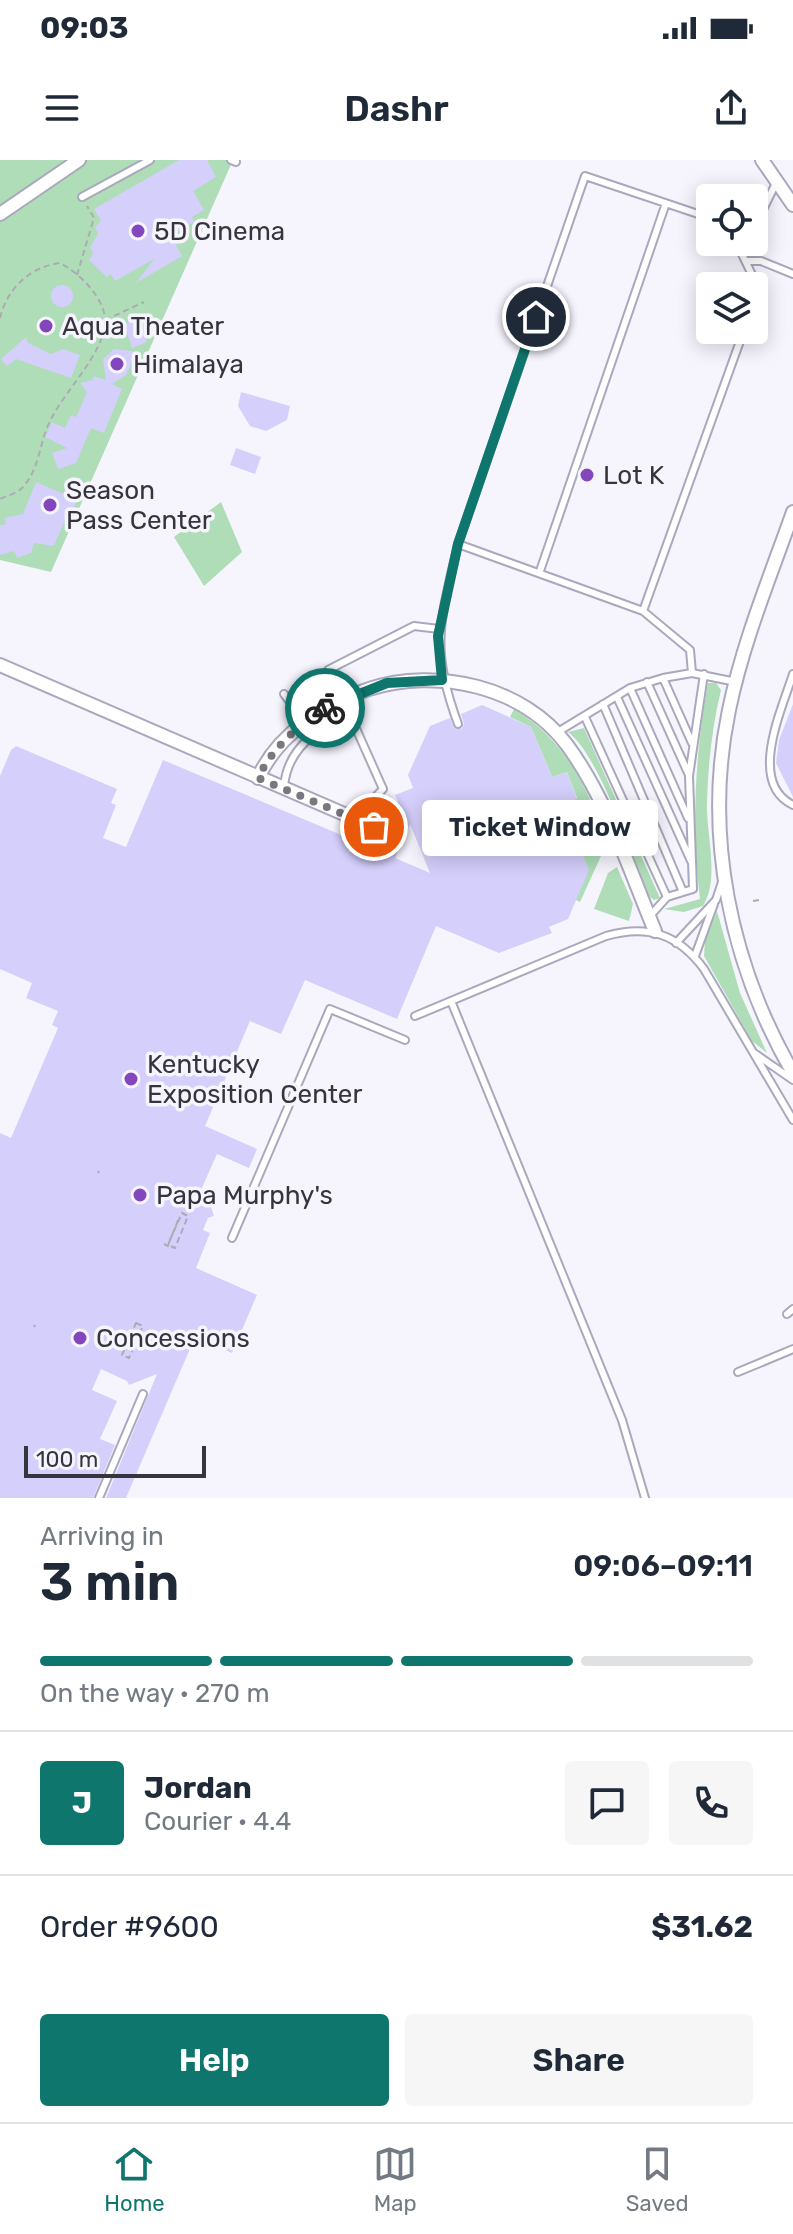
<!DOCTYPE html>
<html lang="en">
<head>
<meta charset="utf-8">
<style>
  body { margin:0; font-family:Rubik,sans-serif; background:#f6f6f7; color:#1f2937; height:100vh; display:flex; flex-direction:column; font-size:30px; white-space:nowrap }
  * { box-sizing:border-box; margin:0 }
  p { font-size:26px; color:#747a83 }
  .icon { flex:none; width:44px; height:44px; fill:none; stroke:currentColor; stroke-width:2; stroke-linecap:round; stroke-linejoin:round }
  .map { position:relative; height:1338px; overflow:hidden }
  .drawer { display:flex; flex-direction:column; background:#fff; flex:1 }
  .drawer>* { flex:none }
  .controls { position:absolute; left:696px; top:24px; display:grid; gap:16px }
  .controls a { display:grid; place-items:center; width:72px; height:72px; border-radius:8px; background:#fff; box-shadow:0 4px 20px #0003; font-size:40px }
  .scale { position:absolute; left:24px; bottom:20px; width:182px; box-sizing:border-box; padding-left:8px; border:4px solid #36353e; border-top:0; font-size:22px; line-height:28px; white-space:nowrap; color:#36353e; -webkit-text-stroke:6px #f6f5fe; paint-order:stroke }
  .pin { position:absolute; display:grid; place-items:center; width:68px; height:68px; color:#fff; margin:-34px; border:4px solid #fff; border-radius:50%; box-shadow:0 2px 8px #0007 }
  .courier { position:absolute; display:grid; place-items:center; width:80px; height:80px; margin:-40px; border:6px solid #0f766e; border-radius:50%; background:#fff; color:#222; box-shadow:0 2px 10px #0007 }
  .bubble { position:absolute; height:56px; border-radius:8px; background:#fff; box-shadow:0 4px 20px #0003; font-size:26px; font-weight:600; line-height:56px; text-align:center }
  .head em { font-style:normal; font-weight:600 }
  .head div { display:flex; flex-direction:column-reverse }
  .head { display:flex; align-items:center; justify-content:space-between; height:136px; padding:0 40px }
  h1 { font-size:52px; font-weight:600; line-height:60px }
  .bar { display:grid; grid-template-columns:repeat(4,1fr); gap:12px 8px; align-content:center; height:96px; padding:0 40px }
  .bar i { height:10px; border-radius:6px; background:#e0e1e3 }
  .bar .on { background:#0f766e }
  .bar p { grid-column:span 4 }
  .line { display:flex; align-items:center; gap:20px; padding:0 40px; border-top:2px solid #e0e1e3 }
  .line div { flex:1 }
  .round { display:grid; place-items:center; flex:none; width:84px; height:84px; border-radius:8px; background:#f6f6f7 }
  .action { display:flex; gap:16px; margin-top:auto; padding:16px 40px }
  .action a { flex:1; height:92px; border-radius:8px; background:#0f766e; color:#fff; font-size:32px; font-weight:600; line-height:92px; text-align:center }
  .action a+a { background:#f6f6f7; color:#1f2937 }
  .status { display:flex; justify-content:space-between; align-items:center; height:56px; padding:0 40px; background:#fff; direction:ltr }
  .status svg { height:22px; fill:currentColor }
  header { display:flex; justify-content:space-between; align-items:center; height:104px; padding:0 40px; background:#fff; font-size:36px; font-weight:600 }
  .dock { display:flex; justify-content:space-around; align-items:center; height:112px; border-top:2px solid #e0e1e3; background:#fff; font-size:22px; color:#747a83 }
  .dock a { display:grid; justify-items:center; gap:4px }
  .dock .on { color:#0f766e }
  .map>svg:first-child { display:block }
  .green { fill:#afddb7 }
  .building { fill:#d4cffb; fill-rule:evenodd }
  .lines { fill:none; stroke-linecap:round; stroke-linejoin:round }
  .lane-casing { stroke:#aaa8bd; stroke-width:10 }
  .street-casing { stroke:#aaa8bd; stroke-width:16 }
  .path { stroke:#acabb4; stroke-width:2; stroke-dasharray:6 4; stroke-linecap:butt }
  .lane { stroke:#fff; stroke-width:6 }
  .street { stroke:#fff; stroke-width:12 }
  .done { stroke:#797881; stroke-width:8; stroke-dasharray:0 14.4 }
  .route { stroke:#0f766e; stroke-width:10 }
  .poi-dot { fill:#8446bc; stroke:#f6f5fe; stroke-width:3 }
  .labels { text-anchor:middle; dominant-baseline:central; stroke-width:7; stroke-linejoin:round; paint-order:stroke }
  .poi-label { font-size:26px; fill:#36353e; stroke:#f6f5fe; text-anchor:start }
</style>
</head>
<body>
<div class="status"><b>09:03</b><svg viewBox="0 0 49 12"><path d="M0 12V9h3v3zM5 12V6h3v6zM10 12V3h3v9zM15 12V0h3v12zM26 1h20v11H26zM47 4h2v5h-2z"/></svg></div>
<header><svg class="icon" aria-label="menu" viewBox="0 0 24 24"><path d="M4 6h16M4 12h16M4 18h16"/></svg>Dashr<svg class="icon" aria-label="share" viewBox="0 0 24 24"><path d="M12 15V3M7 8l5-5 5 5M5 13v7h14v-7"/></svg></header>
<div class="map">
<svg width="793" height="1338" viewBox="0 0 793 1338">
  <rect width="100%" height="100%" fill="#f6f5fe"/>
  <path class="green" d="M0,0H233L51,412L0,400Z
    M221,342L242,392L204,426L174,377Z
    M708,523H716L721,530C712,567 708,605 707,642C706,674 720,719 703,746L684,752L664,749L700,739C691,666 695,595 708,523Z
    M514,549C559,576 582,617 601,665L575,675L562,644L577,638L567,612L552,617L531,567L510,557Z
    M584,568L660,738L654,740L650,737C633,698 599,595 568,572Z
    M604,670L606,685L580,742L576,740L577,682Z
    M617,707L633,744L629,761L594,749L608,713Z
    M717,751L740,833L767,893L752,881L704,796L705,781Z"/>
  <path class="building" d="M179,0H207L216,17L193,31L204,50L192,57L194,62L171,76L182,96L136,123L154,99L115,121L111,114L107,117L89,100L93,93L90,88L98,73L95,67L101,61L94,49Z
    M51 136a11 11 0 1 1 22 0a11 11 0 1 1-22 0Z
    M138,159L147,182L132,188L124,164Z
    M26,177L28,183L51,194L63,189L80,195L71,218L16,199L7,206L1,199Z
    M114,189L133,191L131,205L126,215L112,224L122,229L104,273L91,268L76,303L58,309L52,293L67,288L45,277L52,262L65,268L71,255L76,257L87,232L80,223L92,220L94,216L106,220L103,199Z
    M241,232L290,246L287,260L266,271L250,266L238,246Z
    M236,288L261,297L255,314L230,305Z
    M36,322L77,340L68,361L65,360L54,386L34,383L31,393L17,398L14,391L0,395V365L6,364L4,358L23,354Z
    M793,544V637L776,603L779,580Z
    M482,545L531,567L552,617L567,612L577,639L562,644L589,710L568,759L549,767L552,773L499,793L436,766L397,859L305,820L281,874L250,861L205,966L257,989L249,1008L217,994L195,1043L208,1038L214,1056L208,1058L203,1070L210,1073L196,1108L257,1135L232,1193L195,1177L126,1338H106L157,1214L129,1225L127,1221L101,1209L92,1230L117,1241L100,1279L115,1285L93,1338H0V973L11,978L58,868L52,865L58,851L26,838L32,823L0,809V616L11,590L16,586L117,629L111,643L116,645L103,678L126,687L163,600L377,690L398,641L395,635L413,628L408,615L430,566L450,558L454,568L461,569L464,564L461,554ZM410,664L430,713L395,698Z"/>
  <g class="lines">
    <g class="lane-casing">
      <path id="lane" d="M231,0L236,2
        M82,37L150,0
        M754,68L777,21
        M736,82L759,129L754,143
        M746,101H761L793,114
        M458,384L585,16L710,58
        M540,411L666,43
        M643,451L744,170
        M328,510L414,466L439,469
        M793,514C782,549 747,623 793,645
        M663,518L692,513L736,522
        M647,522L688,613
        M630,528L688,658
        M284,534L305,562
        M617,537L691,701
        M603,544L683,732
        M585,557L667,737
        M458,564C429,486 441,461 458,384L643,451L690,490L692,513
        M556,573L630,528L663,518L692,583
        M284,627C287,589 316,568 350,555L383,629L354,659
        M649,757L667,737L693,729L689,616L704,514
        M676,783L716,740L723,719
        M695,796L714,744
        M451,841L622,1260L645,1338
        M415,856L606,776C648,764 678,774 704,809L793,960
        M754,893L793,920
        M232,1078L330,849L405,880
        M787,1154L793,1149
        M738,1212L793,1189
        M99,1338L143,1234"/>
    </g>
    <g class="street-casing">
      <path id="street" d="M762,0L793,45
        M0,54L79,0
        M793,352C770,417 743,482 729,550C703,674 730,804 793,913
        M0,505L374,667
        M258,618C278,574 324,544 369,529C436,507 523,526 567,585C607,639 629,709 655,771"/>
    </g>
    <path class="path" d="M77,115L94,58L87,46
      M0,158C7,129 29,107 60,103C81,114 112,144 104,171C95,203 65,231 50,261C39,283 40,309 22,328C17,333 7,336 0,339
      M105,160L144,142
      M426,663L427,662
      M753,741L759,740
      M98,1013L99,1011
      M164,1084L168,1086L169,1082L182,1053L188,1056L175,1088L168,1085L179,1058
      M136,1163L143,1166L129,1198L122,1195Z
      M34,1167L35,1165"/>
    <use href="#lane" class="lane"/>
    <use href="#street" class="street"/>
  </g>
  <g class="lines">
    <path class="done" d="M325,548C298,566 272,588 258,618L374,667"/>
    <path class="route" d="M325,548L387,523L442,520L438,476L458,384L536,157"/>
  </g>
  <g class="poi-dot">
    <circle cx="138" cy="71" r="8"/>
    <circle cx="46" cy="166" r="8"/>
    <circle cx="117" cy="204" r="8"/>
    <circle cx="587" cy="315" r="8"/>
    <circle cx="50" cy="345" r="8"/>
    <circle cx="131" cy="919" r="8"/>
    <circle cx="140" cy="1035" r="8"/>
    <circle cx="80" cy="1178" r="8"/>
  </g>
  <g class="labels">
    <g class="poi-label">
      <text x="154" y="71">5D Cinema</text>
      <text x="62" y="166">Aqua Theater</text>
      <text x="133" y="204">Himalaya</text>
      <text x="603" y="315">Lot K</text>
      <text x="66" y="330">Season<tspan x="66" dy="30">Pass Center</tspan></text>
      <text x="147" y="904">Kentucky<tspan x="147" dy="30">Exposition Center</tspan></text>
      <text x="156" y="1035">Papa Murphy's</text>
      <text x="96" y="1178">Concessions</text>
    </g>
  </g>
</svg>
<div class="controls">
<a><svg class="icon" aria-label="locate" viewBox="0 0 24 24"><circle cx="12" cy="12" r="6"/><path d="M12 2v4M12 18v4M2 12h4M18 12h4"/></svg></a>
<a><svg class="icon" aria-label="layers" viewBox="0 0 24 24"><path d="M12 4l9 5-9 5-9-5zM3 14l9 5 9-5"/></svg></a>
</div>
<div class="scale">100 m</div>
<div class="pin" style="left:374px;top:667px;background:#ea580c"><svg class="icon" aria-label="bag" viewBox="0 0 24 24"><path d="M5 8h14l-1 12H6zM9 8a3 3 0 0 1 6 0"/></svg></div>
<div class="pin" style="left:536px;top:157px;background:#1f2937"><svg class="icon" aria-label="home" viewBox="0 0 24 24"><path d="M3 11l9-7 9 7M6 9v11h12V9"/></svg></div>
<div class="courier" style="left:325px;top:548px"><svg class="icon" aria-label="bike" viewBox="0 0 24 24"><circle cx="6" cy="16" r="4"/><circle cx="18" cy="16" r="4"/><path d="M6 16l4-8h5l3 8M10 8l3 8H6M13 5h3"/></svg></div>
<div class="bubble" style="left:422px;top:640px;width:236px">Ticket Window</div>
</div>
<section class="drawer">
<div class="head"><div><h1>3 min</h1><p>Arriving in</p></div><em>09:06–09:11</em></div>
<div class="bar"><i class="on"></i><i class="on"></i><i class="on"></i><i></i><p>On the way · 270 m</p></div>
<div class="line" style="height:144px"><b class="round" style="background:#0f766e;color:#fff">J</b><div><b>Jordan</b><p>Courier · 4.4</p></div><a class="round"><svg class="icon" aria-label="chat" viewBox="0 0 24 24"><path d="M4 5h16v11H9l-5 4z"/></svg></a><a class="round"><svg class="icon" aria-label="phone" viewBox="0 0 24 24"><path d="M5 4h4l2 5-3 2q2 4 5 5l2-3 5 2v4C11 20 4 13 5 4z"/></svg></a></div>
<div class="line" style="height:104px"><div>Order #9600</div><b>$31.62</b></div>
<div class="action"><a>Help</a><a>Share</a></div>
</section>
<nav class="dock">
<a class="on"><svg class="icon" aria-label="home" viewBox="0 0 24 24"><path d="M3 11l9-7 9 7M6 9v11h12V9"/></svg>Home</a>
<a><svg class="icon" aria-label="map" viewBox="0 0 24 24"><path d="M3 6l6-2 6 2 6-2v14l-6 2-6-2-6 2zM9 4v14M15 6v14"/></svg>Map</a>
<a><svg class="icon" aria-label="saved" viewBox="0 0 24 24"><path d="M7 4h10v16l-5-4-5 4z"/></svg>Saved</a>
</nav>
</body>
</html>
